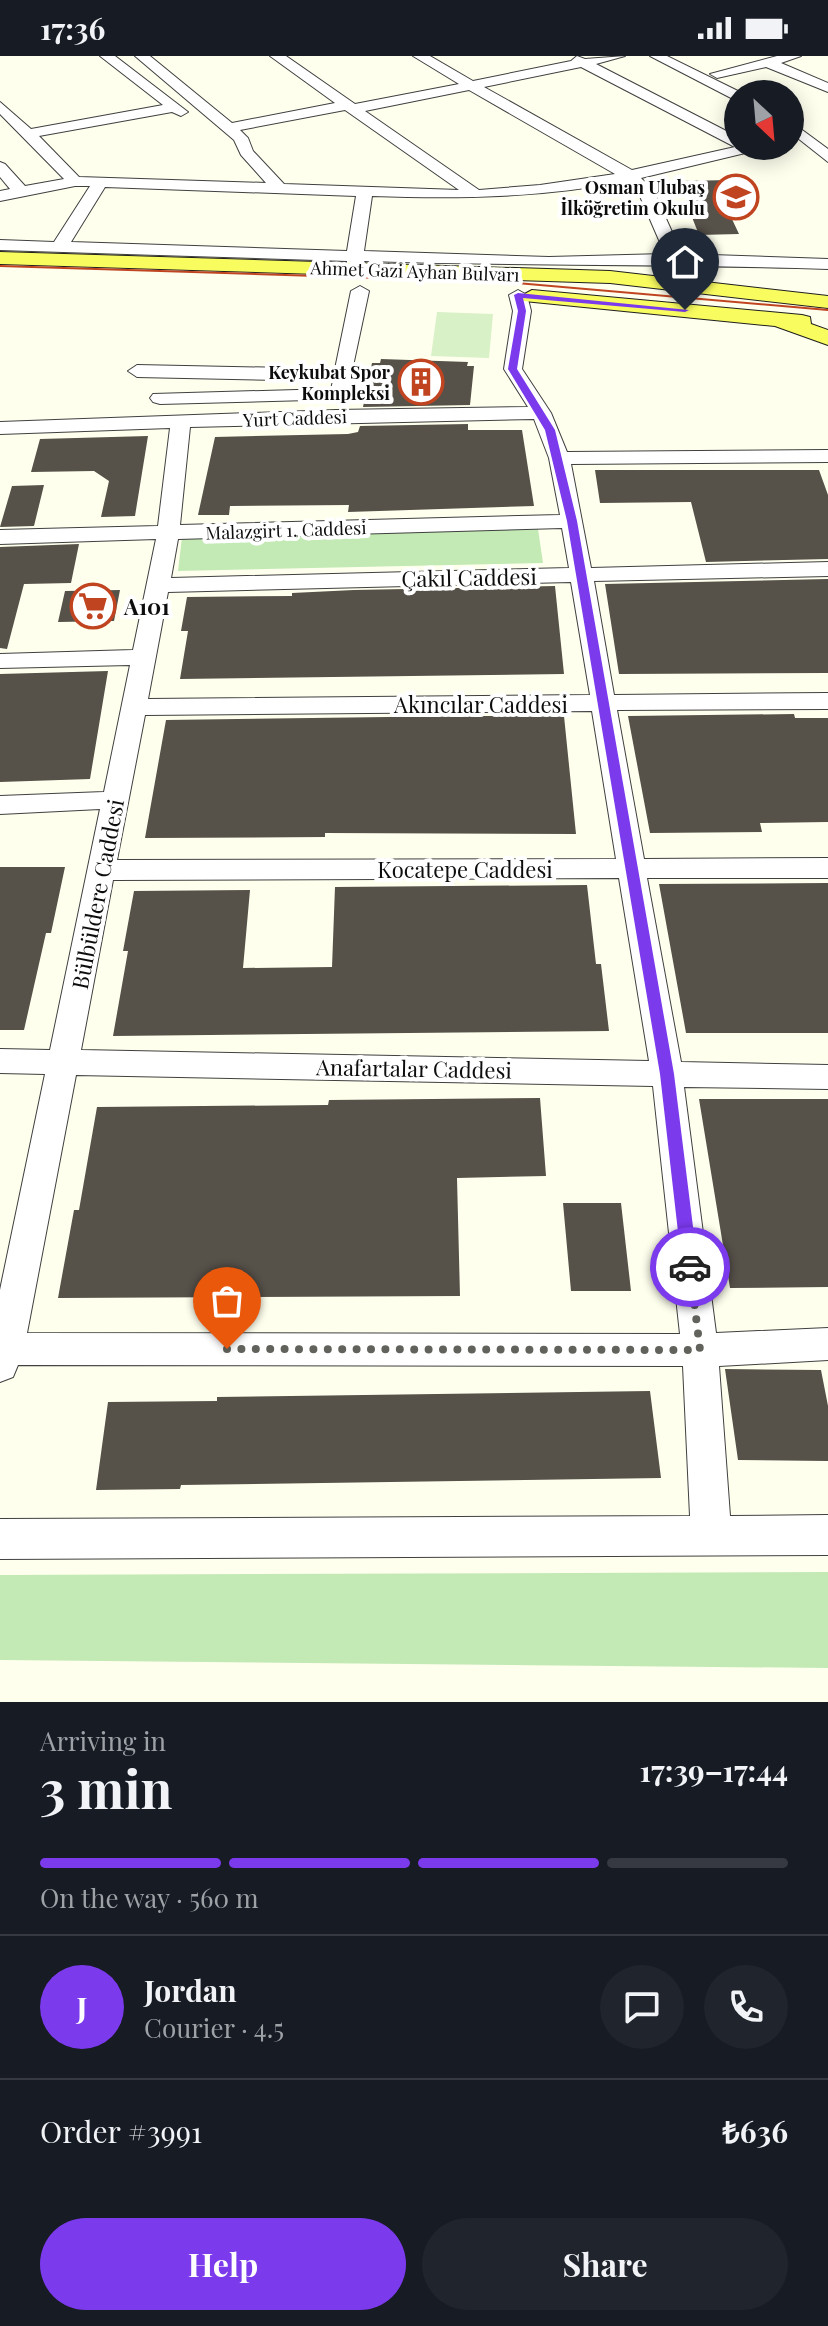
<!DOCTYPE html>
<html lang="en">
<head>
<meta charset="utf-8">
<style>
  body { margin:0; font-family:"Playfair Display",serif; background:#20242c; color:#f1f3f6; height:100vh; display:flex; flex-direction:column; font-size:30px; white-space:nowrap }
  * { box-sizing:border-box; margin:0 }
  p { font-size:26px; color:#9ea1a6 }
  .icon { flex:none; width:44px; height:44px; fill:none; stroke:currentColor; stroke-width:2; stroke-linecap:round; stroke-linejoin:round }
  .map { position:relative; height:1646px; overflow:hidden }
  .panel { display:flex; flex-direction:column; background:#171b24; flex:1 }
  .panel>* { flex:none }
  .needle { width:52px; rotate:154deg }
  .fabs { position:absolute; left:724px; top:24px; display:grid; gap:16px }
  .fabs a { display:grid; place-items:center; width:80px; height:80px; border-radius:50%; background:#171b24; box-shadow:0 4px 20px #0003; font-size:40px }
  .pin { position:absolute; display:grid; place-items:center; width:68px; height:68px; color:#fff; margin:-82px -34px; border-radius:50% 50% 50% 0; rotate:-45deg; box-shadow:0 0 8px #0007 }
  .pin .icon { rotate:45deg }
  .courier { position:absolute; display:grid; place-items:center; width:80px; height:80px; margin:-40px; border:6px solid #7c3aed; border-radius:50%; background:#fff; color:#222; box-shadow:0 2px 10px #0007 }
  .summary em { font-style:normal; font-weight:700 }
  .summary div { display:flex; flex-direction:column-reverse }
  .summary { display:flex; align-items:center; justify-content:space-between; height:136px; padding:0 40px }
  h1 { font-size:52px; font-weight:700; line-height:60px }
  .bar { display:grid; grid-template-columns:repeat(4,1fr); gap:12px 8px; align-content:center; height:96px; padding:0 40px }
  .bar i { height:10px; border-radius:6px; background:#363941 }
  .bar .selected { background:#7c3aed }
  .bar p { grid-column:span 4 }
  .line { display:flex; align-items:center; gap:20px; padding:0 40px; border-top:2px solid #363941 }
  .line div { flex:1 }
  .round { display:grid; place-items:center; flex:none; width:84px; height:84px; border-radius:42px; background:#20242c }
  .action { display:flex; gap:16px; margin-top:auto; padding:16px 40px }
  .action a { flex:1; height:92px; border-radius:48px; background:#7c3aed; color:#fff; font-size:32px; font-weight:700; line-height:92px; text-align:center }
  .action a+a { background:#20242c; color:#f1f3f6 }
  .status { display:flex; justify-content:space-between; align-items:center; height:56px; padding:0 40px; background:#171b24; direction:ltr }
  .status svg { height:22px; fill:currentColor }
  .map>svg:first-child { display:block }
  .green { fill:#c3eab5 }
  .pitch { fill:#d8f1c7 }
  .building { fill:#565149 }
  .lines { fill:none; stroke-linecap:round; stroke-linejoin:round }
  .minor-casing { stroke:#404040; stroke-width:2 }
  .major-casing { stroke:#1e1e1e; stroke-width:2 }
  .minor { fill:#fff; fill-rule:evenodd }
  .major { fill:#f9fc5f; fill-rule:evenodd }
  .tram { stroke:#c14421; stroke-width:2 }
  .route { fill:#7c3aed }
  .done { stroke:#61625b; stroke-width:8; stroke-dasharray:0 14.4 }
  .labels { text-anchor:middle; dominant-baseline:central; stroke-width:8; stroke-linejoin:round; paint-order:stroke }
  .far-poi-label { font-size:18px; font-weight:bold; fill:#0d0d0d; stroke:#fff; text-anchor:end }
  .far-street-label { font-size:18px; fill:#0d0d0d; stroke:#fff }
  .street-label { font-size:22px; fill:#0d0d0d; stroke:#fff }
  .poi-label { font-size:22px; font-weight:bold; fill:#0d0d0d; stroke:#fff; text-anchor:start }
</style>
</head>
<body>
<div class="status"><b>17:36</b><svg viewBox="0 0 49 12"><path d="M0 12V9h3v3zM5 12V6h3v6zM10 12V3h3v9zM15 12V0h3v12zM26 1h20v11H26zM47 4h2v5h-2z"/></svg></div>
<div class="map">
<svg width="828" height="1646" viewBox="0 0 828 1646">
  <rect width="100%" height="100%" fill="#feffed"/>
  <path class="green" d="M538,473L543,507L178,515L182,481Z
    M828,1516V1612L0,1604V1519Z"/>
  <path class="pitch" d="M437,256L493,258L489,302L431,300Z"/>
  <path class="building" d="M730,124L739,144H723L739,178L699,179L686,146H690L681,125Z
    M381,303L468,306L467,310H474L470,349L363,351L372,307H380Z
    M468,368V374H522L534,450L348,456L349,449L230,450L229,459H198L215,381L348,378L358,376L360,370Z
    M148,380L135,460L101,461L109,425L94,415L31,416L40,383Z
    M595,414H819L828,439V503L706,506L691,446L600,447Z
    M44,429L34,470L0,471L12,430Z
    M79,488L71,527L24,528L7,593L0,592V491Z
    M828,523V617L619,618L605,528Z
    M555,530L564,618L180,623L188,575H181L187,541L292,540V537L354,534Z
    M120,534L114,565L58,566L65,535Z
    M108,615L90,723L0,726V618Z
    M794,658L795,662H828V766L760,767L762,776L650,777L628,660Z
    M465,660H564L576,778L325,777V781L145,782L166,664Z
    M0,811H65L51,877H46L24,974H0Z
    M828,827V977H686L659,828Z
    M587,829L596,908H601L609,975L113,980L128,895H123L134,835L250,834L243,912L332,911L335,831Z
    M540,1042L546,1120L457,1122L460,1240L58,1242L74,1154H79L97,1051L328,1049L329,1044Z
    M699,1043H828V1231L730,1232Z
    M563,1147H621L631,1235H571Z
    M725,1313L821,1314L828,1350V1405L738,1404Z
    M650,1335L661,1422L181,1429L180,1433L96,1434L108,1346L217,1345V1341Z"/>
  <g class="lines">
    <g class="minor-casing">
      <path id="minor" d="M100,0H115L188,56L181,60L172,56L39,80L79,121L266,127L241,99L234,84L135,0H150L232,67L335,47L270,0H286L355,48L459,28L413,0H430L473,25L571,5L577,0L585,3L625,0L596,8L738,81V90H764L762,93L641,122L654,136L682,198L828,203V213C673,208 519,210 364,205L365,214L356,219L347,214V205L0,194V184L54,186L90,130H75L0,145V135L10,133L0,121V106L5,108L25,130L64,123L0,58V46L31,73L163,49ZM581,11L733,90L735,91L632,114L484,31ZM469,34L615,118L540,129L479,134L365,55ZM345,54L459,134L284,128L253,95L248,82L240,74ZM627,125L639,138L665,198L549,201L364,195L372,140C459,143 541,142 627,125ZM105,131L356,140L347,195L71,186Z
        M650,0H667L744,38H738V44L733,43Z
        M777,0H801L781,7L828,27V36L766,11L717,22L710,18Z
        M790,65L828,93V106L790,76Z
        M360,230L369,235L346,343L160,348L153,346L150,342L153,338L331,333L333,325L137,321L128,315L137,309L335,313L351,235Z
        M518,234L527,239L531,255L522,313L551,357L567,396L828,394V406L571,408L591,512L828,506V520L594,525L614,639L828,637V653L617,654L644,803L828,802V822H647L681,1006L828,1009V1033L684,1031L716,1277L828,1272V1304L719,1310L730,1460L828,1459V1499L0,1503V1463L690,1460L683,1310L18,1309L13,1321L0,1326V1234L45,1018L0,1017V993L50,994L100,753L0,758V740L104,736L130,609L0,612V598L133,594L156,483L0,488V474L158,470L170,372L0,378V366L336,354L528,351L504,313L513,255L509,239ZM534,363L549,402L560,459L180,469L190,371ZM562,472L569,512L171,522L178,483ZM571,526L590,639L148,643L168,536ZM592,655L616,803L117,804L145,659ZM619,822L649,1005L81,994L113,824ZM76,1019L653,1030L680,1278L27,1277Z"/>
    </g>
    <g class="major-casing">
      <path id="major" d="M0,196L610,215L828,240V252L610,227L0,208Z
        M532,234L802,259L810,261L811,268L828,274V289L775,270L524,245L521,240Z"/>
    </g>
    <use href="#minor" class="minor"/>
    <use href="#major" class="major"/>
    <path class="tram" d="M0,210L506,226L828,254"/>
  </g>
  <path class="route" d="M518,237L689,254L685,256L523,242L526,255L517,313L555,374L577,465L674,1018L698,1211L690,1218L682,1211L660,1018L567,465L545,374L508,313L518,255L514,239Z"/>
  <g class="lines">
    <path class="done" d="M227,1293L700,1294L690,1211"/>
  </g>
  <defs>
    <g id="school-ring" transform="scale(2.3)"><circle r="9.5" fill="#fff" stroke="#c14421" stroke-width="1.5"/><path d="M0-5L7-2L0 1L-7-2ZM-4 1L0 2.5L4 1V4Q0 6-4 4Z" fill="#c14421"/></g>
    <g id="building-ring" transform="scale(2.3)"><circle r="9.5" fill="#fff" stroke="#c14421" stroke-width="1.5"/><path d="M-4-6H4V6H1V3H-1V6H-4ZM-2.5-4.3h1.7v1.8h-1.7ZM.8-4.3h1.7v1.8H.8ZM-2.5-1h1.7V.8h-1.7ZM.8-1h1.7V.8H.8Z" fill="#c14421"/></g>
    <g id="supermarket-ring" transform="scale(2.3)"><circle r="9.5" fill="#fff" stroke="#c14421" stroke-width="1.5"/><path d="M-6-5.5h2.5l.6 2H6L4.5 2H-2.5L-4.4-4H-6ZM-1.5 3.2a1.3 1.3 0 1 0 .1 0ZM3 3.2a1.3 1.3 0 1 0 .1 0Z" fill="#c14421"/></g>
  </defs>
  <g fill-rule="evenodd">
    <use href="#school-ring" x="736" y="141"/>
    <use href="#building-ring" x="421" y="326"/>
    <use href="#supermarket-ring" x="93" y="550"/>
  </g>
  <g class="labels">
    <g class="far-poi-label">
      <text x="705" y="131">Osman Ulubaş<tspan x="705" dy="21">İlköğretim Okulu</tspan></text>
      <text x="390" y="316">Keykubat Spor<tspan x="390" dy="21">Kompleksi</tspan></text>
    </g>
    <g class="far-street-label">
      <text transform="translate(415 215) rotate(2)">Ahmet Gazi Ayhan Bulvarı</text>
      <text transform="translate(295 362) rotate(-2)">Yurt Caddesi</text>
      <text transform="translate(286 474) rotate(-2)">Malazgirt 1. Caddesi</text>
    </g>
    <g class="street-label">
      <text transform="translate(469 521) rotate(-1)">Çakıl Caddesi</text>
      <text x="481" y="648">Akıncılar Caddesi</text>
      <text x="465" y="813">Kocatepe Caddesi</text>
      <text transform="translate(97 838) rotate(-79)">Bülbüldere Caddesi</text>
      <text transform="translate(414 1012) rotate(1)">Anafartalar Caddesi</text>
    </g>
    <g class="poi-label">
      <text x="124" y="550">A101</text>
    </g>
  </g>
</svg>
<div class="fabs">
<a><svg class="needle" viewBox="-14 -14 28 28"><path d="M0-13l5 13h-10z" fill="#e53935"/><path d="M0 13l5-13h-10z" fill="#9ea1a6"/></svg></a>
</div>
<div class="pin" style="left:227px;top:1293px;background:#ea580c"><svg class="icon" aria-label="bag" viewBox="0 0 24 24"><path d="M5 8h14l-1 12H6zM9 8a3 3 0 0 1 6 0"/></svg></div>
<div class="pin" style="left:685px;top:254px;background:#1f2937"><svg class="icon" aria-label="home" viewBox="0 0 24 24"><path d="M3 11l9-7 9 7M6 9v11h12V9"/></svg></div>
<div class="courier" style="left:690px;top:1211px"><svg class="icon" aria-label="car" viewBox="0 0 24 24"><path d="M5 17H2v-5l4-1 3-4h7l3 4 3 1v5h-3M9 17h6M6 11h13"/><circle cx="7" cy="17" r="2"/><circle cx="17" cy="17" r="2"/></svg></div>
</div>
<section class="panel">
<div class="summary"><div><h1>3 min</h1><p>Arriving in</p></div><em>17:39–17:44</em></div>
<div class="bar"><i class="selected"></i><i class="selected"></i><i class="selected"></i><i></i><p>On the way · 560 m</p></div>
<div class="line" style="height:144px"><b class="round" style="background:#7c3aed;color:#fff">J</b><div><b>Jordan</b><p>Courier · 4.5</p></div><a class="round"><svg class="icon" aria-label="chat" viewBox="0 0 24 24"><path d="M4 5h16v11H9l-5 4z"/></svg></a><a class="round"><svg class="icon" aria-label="phone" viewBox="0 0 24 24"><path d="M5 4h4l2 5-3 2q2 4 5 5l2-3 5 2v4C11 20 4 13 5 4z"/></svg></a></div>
<div class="line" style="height:104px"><div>Order #3991</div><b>₺636</b></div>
<div class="action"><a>Help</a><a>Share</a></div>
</section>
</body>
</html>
